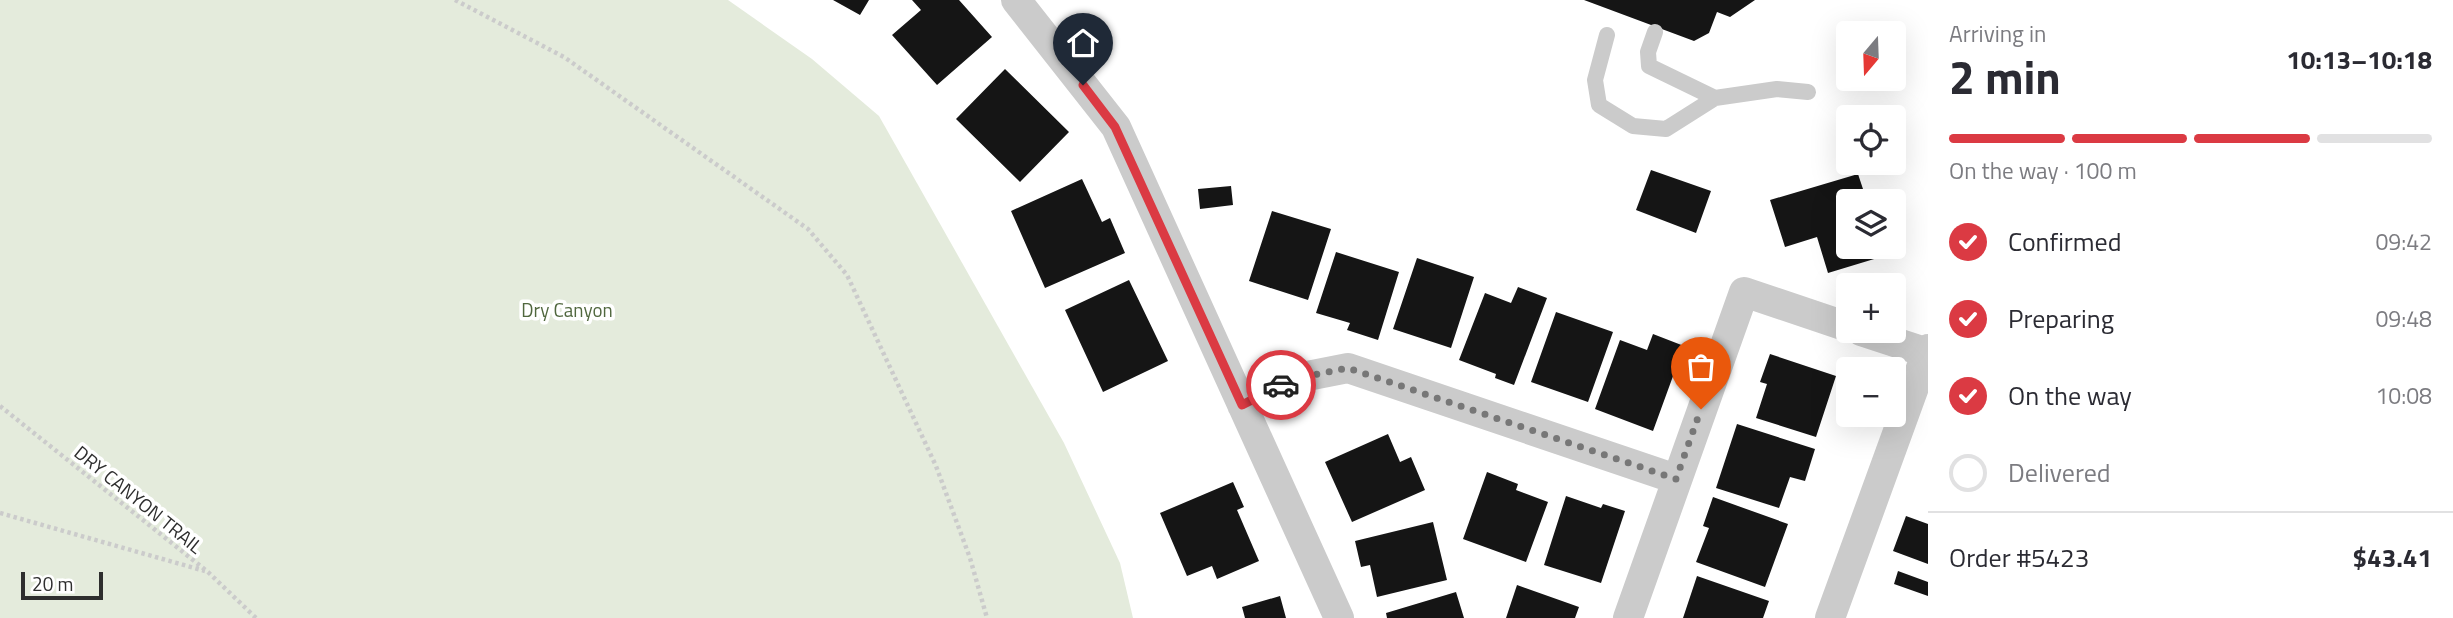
<!DOCTYPE html>
<html lang="en">
<head>
<meta charset="utf-8">
<style>
  body { margin:0; font-family:"Titillium Web",sans-serif; background:#f7f7f7; color:#2b2b33; height:100vh; display:flex; flex-direction:column; font-size:26px; white-space:nowrap }
  * { box-sizing:border-box; margin:0 }
  p { font-size:23px; color:#7c7c81 }
  .icon { flex:none; width:38px; height:38px; fill:none; stroke:currentColor; stroke-width:2; stroke-linecap:round; stroke-linejoin:round }
  .map { position:relative; flex:1; overflow:hidden }
  .drawer { display:flex; flex-direction:column; background:#fff; width:525px }
  .drawer>* { flex:none }
  .needle { width:46px; rotate:199deg }
  .tools { position:absolute; left:1836px; top:21px; display:grid; gap:14px }
  .tools a { display:grid; place-items:center; width:70px; height:70px; border-radius:7px; background:#fff; box-shadow:0 7px 28px #0002; font-size:35px }
  .scale { position:absolute; left:21px; bottom:18px; width:82px; box-sizing:border-box; padding-left:7px; border:4px solid #2e2e2e; border-top:0; font-size:19px; line-height:24px; white-space:nowrap; color:#2e2e2e; -webkit-text-stroke:5px #fff; paint-order:stroke }
  .pin { position:absolute; display:grid; place-items:center; width:60px; height:60px; color:#fff; margin:-72px -30px; border-radius:50% 50% 50% 0; rotate:-45deg; box-shadow:0 0 7px #0007 }
  .pin .icon { rotate:45deg }
  .courier { position:absolute; display:grid; place-items:center; width:70px; height:70px; margin:-35px; border:5px solid #db3a43; border-radius:50%; background:#fff; color:#222; box-shadow:0 2px 9px #0007 }
  .overview em { font-style:normal; font-weight:700 }
  .overview div { display:flex; flex-direction:column-reverse }
  .overview { display:flex; align-items:center; justify-content:space-between; height:119px; padding:0 21px }
  h1 { font-size:46px; font-weight:700; line-height:52px }
  .bar { display:grid; grid-template-columns:repeat(4,1fr); gap:10px 7px; align-content:center; height:84px; padding:0 21px }
  .bar i { height:9px; border-radius:5px; background:#e1e1e2 }
  .bar .active { background:#db3a43 }
  .bar p { grid-column:span 4 }
  .line { display:flex; align-items:center; gap:18px; padding:0 21px; border-top:2px solid #e1e1e2 }
  .line div { flex:1 }
  ol { padding:0 21px; list-style:none }
  li { display:flex; align-items:center; gap:21px; height:77px }
  li p { margin-inline-start:auto }
  li .icon { padding:7px; border-radius:50%; background:#db3a43; color:#fff; stroke-width:4 }
  li:last-child { color:#7c7c81 }
  li i { width:38px; height:38px; border:4px solid #e1e1e2; border-radius:50% }
  main { display:flex; flex:1; min-height:0 }
  .map>svg:first-child { display:block }
  .green { fill:#e4ebdc }
  .building { fill:#151515 }
  .lines { fill:none; stroke-linecap:round; stroke-linejoin:round }
  .path { stroke:#cbcbcb; stroke-width:4.5; stroke-dasharray:3.5 3.5; stroke-linecap:butt }
  .service { stroke:#cbcbcb; stroke-width:16 }
  .minor { stroke:#cbcbcb; stroke-width:30 }
  .done { stroke:#777; stroke-width:7; stroke-dasharray:0 12.6 }
  .route { stroke:#db3a43; stroke-width:9 }
  .labels { text-anchor:middle; dominant-baseline:central; stroke-width:7; stroke-linejoin:round; paint-order:stroke }
  .park-label { font-size:19px; fill:#50673e; stroke:#fff }
  .street-label { font-size:19px; fill:#2e2e2e; stroke:#fff }
</style>
</head>
<body>
<main>
<div class="map">
<svg width="1928" height="618" viewBox="0 0 1928 618">
  <rect width="100%" height="100%" fill="#fff"/>
  <path class="green" d="M0,0H728L812,59L879,116L1064,443L1120,563L1133,618H0Z"/>
  <path class="building" d="M833,0H869L860,15Z
    M912,0H959L992,37L937,85L892,35L921,10Z
    M1584,0H1755L1730,17L1717,12L1709,33L1694,41Z
    M1005,69L1069,132L1020,182L956,119Z
    M1651,170L1711,191L1696,233L1636,210Z
    M1858,174L1867,201H1848V247H1881L1884,256L1828,273L1817,237L1785,247L1770,200Z
    M1082,179L1102,222L1110,218L1125,253L1045,288L1011,211Z
    M1231,186L1233,205L1200,209L1198,189Z
    M1272,211L1331,229L1308,300L1249,281Z
    M1336,252L1399,272L1378,340L1347,330L1350,323L1316,313Z
    M1417,258L1474,277L1451,348L1393,329Z
    M1129,280L1168,361L1103,392L1065,310Z
    M1518,287L1547,298L1514,385L1495,378L1496,374L1459,360L1485,293L1511,303Z
    M1556,312L1613,332L1588,402L1531,382Z
    M1653,334L1684,346L1653,431L1595,409L1620,340L1647,350Z
    M1770,354L1836,376L1816,437L1756,418L1767,384L1760,382Z
    M1737,424L1815,449L1805,481L1790,477L1779,508L1716,488Z
    M1388,434L1400,462L1411,457L1425,490L1352,522L1325,462Z
    M1487,472L1518,484L1516,490L1548,502L1526,562L1463,539Z
    M1233,482L1244,507L1237,510L1259,561L1217,579L1212,566L1187,576L1160,513Z
    M1566,496L1601,508L1603,504L1625,511L1601,583L1544,565Z
    M1713,497L1788,524L1765,587L1696,562L1709,528L1703,526Z
    M1906,516L1928,524V564L1893,551Z
    M1433,522L1447,580L1377,597L1370,565L1361,567L1355,541Z
    M1898,571L1928,582V596L1894,584Z
    M1697,576L1769,601L1763,618H1683Z
    M1517,585L1579,607L1575,618H1506Z
    M1456,592L1464,618H1387L1386,613Z
    M1280,596L1286,618H1245L1242,607Z"/>
  <g class="lines">
    <path class="path" d="M455,0L564,57L808,229L847,275L936,466L970,558L987,618
      M0,406L208,572L256,618
      M0,513L205,571"/>
    <path class="service" d="M1655,32L1648,52L1649,66L1715,98
      M1607,35L1595,80L1599,105L1633,126L1666,129L1715,98L1777,89L1808,92"/>
    <path class="minor" d="M1016,0L1116,127L1339,618
      M1861,331L1928,353
      M1242,405L1292,379L1348,368L1676,479
      M1628,618L1744,292L1848,327
      M1830,618L1928,349"/>
  </g>
  <g class="lines">
    <path class="done" d="M1281,385L1292,379L1348,368L1676,479L1701,409"/>
    <path class="route" d="M1083,85L1115,127L1242,405L1281,385"/>
  </g>
  <g class="labels">
    <g class="park-label">
      <text x="567" y="309">Dry Canyon</text>
    </g>
    <g class="street-label">
      <text transform="translate(139 499) rotate(39)">DRY CANYON TRAIL</text>
    </g>
  </g>
</svg>
<div class="tools">
<a><svg class="needle" viewBox="-14 -14 28 28"><path d="M0-13l5 13h-10z" fill="#e53935"/><path d="M0 13l5-13h-10z" fill="#7c7c81"/></svg></a>
<a><svg class="icon" aria-label="locate" viewBox="0 0 24 24"><circle cx="12" cy="12" r="6"/><path d="M12 2v4M12 18v4M2 12h4M18 12h4"/></svg></a>
<a><svg class="icon" aria-label="layers" viewBox="0 0 24 24"><path d="M12 4l9 5-9 5-9-5zM3 14l9 5 9-5"/></svg></a>
<a>+</a>
<a>−</a>
</div>
<div class="scale">20 m</div>
<div class="pin" style="left:1701px;top:409px;background:#ea580c"><svg class="icon" aria-label="bag" viewBox="0 0 24 24"><path d="M5 8h14l-1 12H6zM9 8a3 3 0 0 1 6 0"/></svg></div>
<div class="pin" style="left:1083px;top:85px;background:#1f2937"><svg class="icon" aria-label="home" viewBox="0 0 24 24"><path d="M3 11l9-7 9 7M6 9v11h12V9"/></svg></div>
<div class="courier" style="left:1281px;top:385px"><svg class="icon" aria-label="car" viewBox="0 0 24 24"><path d="M5 17H2v-5l4-1 3-4h7l3 4 3 1v5h-3M9 17h6M6 11h13"/><circle cx="7" cy="17" r="2"/><circle cx="17" cy="17" r="2"/></svg></div>
</div>
<section class="drawer">
<div class="overview"><div><h1>2 min</h1><p>Arriving in</p></div><em>10:13–10:18</em></div>
<div class="bar"><i class="active"></i><i class="active"></i><i class="active"></i><i></i><p>On the way · 100 m</p></div>
<ol>
<li><svg class="icon" aria-label="check" viewBox="0 0 24 24"><path d="M5 12l5 5 9-10"/></svg>Confirmed<p>09:42</p></li>
<li><svg class="icon" aria-label="check" viewBox="0 0 24 24"><path d="M5 12l5 5 9-10"/></svg>Preparing<p>09:48</p></li>
<li><svg class="icon" aria-label="check" viewBox="0 0 24 24"><path d="M5 12l5 5 9-10"/></svg>On the way<p>10:08</p></li>
<li><i></i>Delivered</li>
</ol>
<div class="line" style="height:91px"><div>Order #5423</div><b>$43.41</b></div>
</section>
</main>
</body>
</html>
